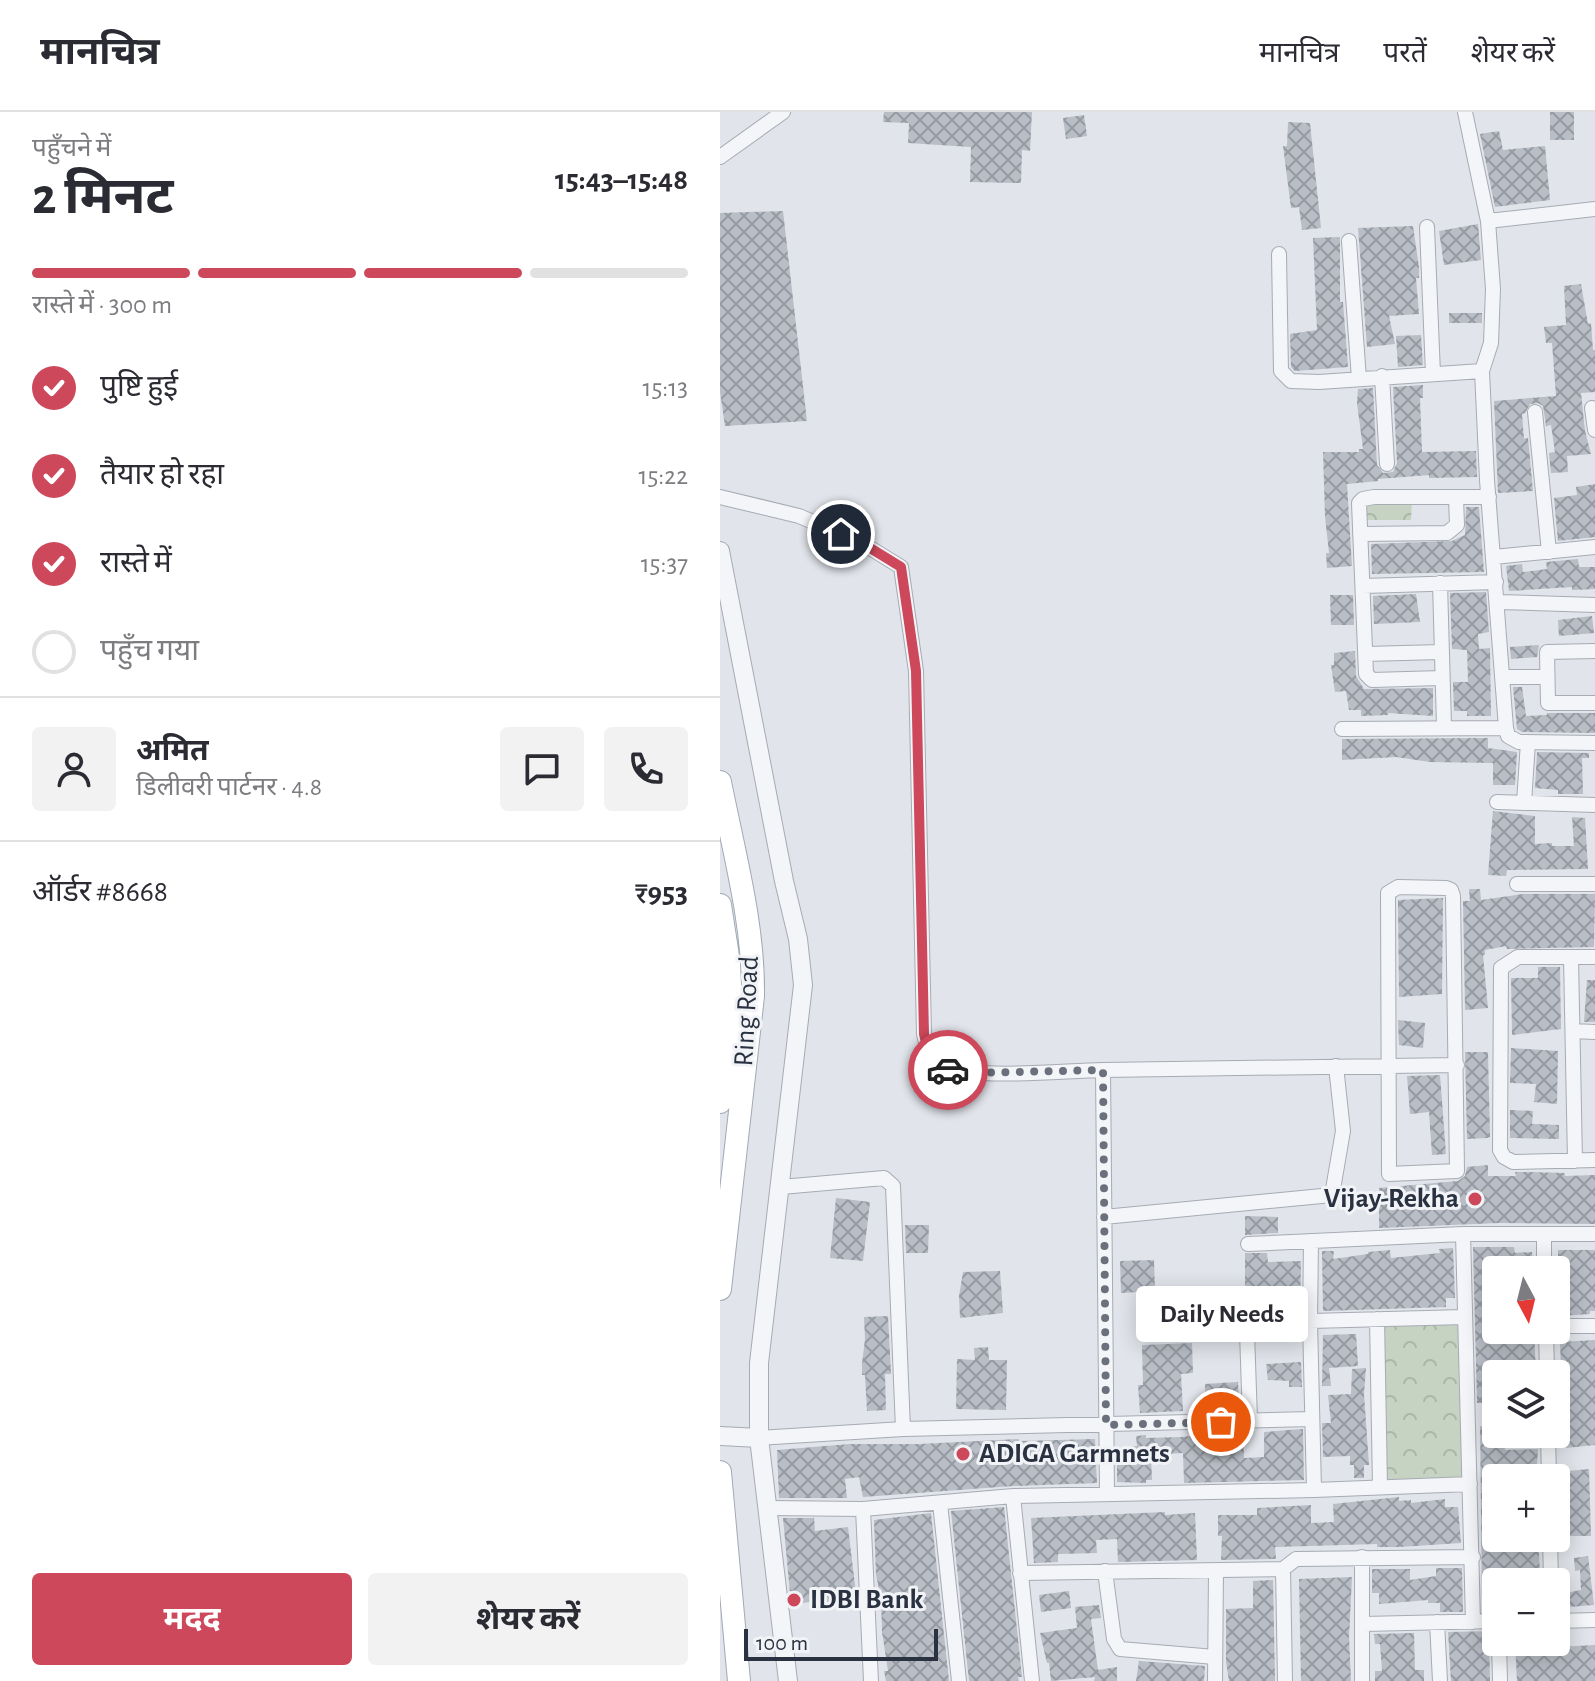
<!DOCTYPE html>
<html lang="hi">
<head>
<meta charset="utf-8">
<style>
  body { margin:0; font-family:"Alegreya Sans","Noto Sans Devanagari",sans-serif; background:#f2f2f3; color:#2b2b33; height:100vh; display:flex; flex-direction:column; font-size:30px; white-space:nowrap }
  * { box-sizing:border-box; margin:0 }
  p { font-size:26px; color:#7c7c81 }
  .icon { flex:none; width:44px; height:44px; fill:none; stroke:currentColor; stroke-width:2; stroke-linecap:round; stroke-linejoin:round }
  .map { position:relative; flex:1; overflow:hidden }
  .sheet { display:flex; flex-direction:column; background:#fff; width:720px }
  .sheet>* { flex:none }
  .needle { width:52px; rotate:173deg }
  .controls { position:absolute; left:762px; top:1144px; display:grid; gap:16px }
  .controls a { display:grid; place-items:center; width:88px; height:88px; border-radius:8px; background:#fff; box-shadow:0 4px 20px #0003; font-size:40px }
  .scale { position:absolute; left:24px; bottom:20px; width:194px; box-sizing:border-box; padding-left:8px; border:4px solid #2a3241; border-top:0; font-size:22px; line-height:28px; white-space:nowrap; color:#2a3241; -webkit-text-stroke:6px #f1f3f7; paint-order:stroke }
  .pin { position:absolute; display:grid; place-items:center; width:68px; height:68px; color:#fff; margin:-34px; border:4px solid #fff; border-radius:50%; box-shadow:0 2px 8px #0007 }
  .courier { position:absolute; display:grid; place-items:center; width:80px; height:80px; margin:-40px; border:6px solid #cd485a; border-radius:50%; background:#fff; color:#222; box-shadow:0 2px 10px #0007 }
  .bubble { position:absolute; height:56px; border-radius:8px; background:#fff; box-shadow:0 4px 20px #0003; font-size:26px; font-weight:700; line-height:56px; text-align:center }
  .head em { font-style:normal; font-weight:700 }
  .head div { display:flex; flex-direction:column-reverse }
  .head { display:flex; align-items:center; justify-content:space-between; height:136px; padding:0 32px }
  h1 { font-size:52px; font-weight:700; line-height:60px }
  .bar { display:grid; grid-template-columns:repeat(4,1fr); gap:12px 8px; align-content:center; height:96px; padding:0 32px }
  .bar i { height:10px; border-radius:6px; background:#e1e1e2 }
  .bar .active { background:#cd485a }
  .bar p { grid-column:span 4 }
  .line { display:flex; align-items:center; gap:20px; padding:0 32px; border-top:2px solid #e1e1e2 }
  .line div { flex:1 }
  .round { display:grid; place-items:center; flex:none; width:84px; height:84px; border-radius:8px; background:#f2f2f3 }
  ol { padding:0 32px; list-style:none }
  li { display:flex; align-items:center; gap:24px; height:88px }
  li p { margin-inline-start:auto }
  li .icon { padding:8px; border-radius:50%; background:#cd485a; color:#fff; stroke-width:4 }
  li:last-child { color:#7c7c81 }
  li i { width:44px; height:44px; border:4px solid #e1e1e2; border-radius:50% }
  .cta { display:flex; gap:16px; margin-top:auto; padding:16px 32px }
  .cta a { flex:1; height:92px; border-radius:8px; background:#cd485a; color:#fff; font-size:32px; font-weight:700; line-height:92px; text-align:center }
  .cta a+a { background:#f2f2f3; color:#2b2b33 }
  header { display:flex; align-items:center; gap:48px; box-sizing:border-box; height:112px; padding:0 40px; background:#fff; border-bottom:2px solid #e1e1e2 }
  header strong { font-size:38px }
  nav { display:flex; gap:44px; margin-inline-start:auto; font-size:28px }
  main { display:flex; flex:1; min-height:0 }
  .map>svg:first-child { display:block }
  .forest { fill:url(#forest-crowns) }
  .building { fill:url(#building-cross-hatch) }
  .lines { fill:none; stroke-linecap:round; stroke-linejoin:round }
  .minor-casing { stroke:#a6abb4; stroke-width:16 }
  .tertiary-casing { stroke:#a6abb4; stroke-width:20 }
  .primary-casing { stroke:#a1a9b5; stroke-width:24 }
  .minor { stroke:#f4f5f8; stroke-width:14 }
  .tertiary { stroke:#f4f5f8; stroke-width:18 }
  .primary { stroke:#fff; stroke-width:22 }
  .done { stroke:#6a707c; stroke-width:8; stroke-dasharray:0 14.4 }
  .route { stroke:#cd485a; stroke-width:10 }
  .poi-dot { fill:#cd485a; stroke:#f1f3f7; stroke-width:3 }
  .labels { text-anchor:middle; dominant-baseline:central; stroke-width:6; stroke-linejoin:round; paint-order:stroke }
  .street-label { font-size:28px; fill:#2a3241; stroke:#f1f3f7 }
  .poi-label { font-size:28px; font-weight:bold; fill:#2a3241; stroke:#f1f3f7; text-anchor:start }
</style>
</head>
<body>
<header>
<strong>मानचित्र</strong>
<nav><a>मानचित्र</a><a>परतें</a><a>शेयर करें</a></nav>
</header>
<main>
<section class="sheet">
<div class="head"><div><h1>2 मिनट</h1><p>पहुँचने में</p></div><em>15:43–15:48</em></div>
<div class="bar"><i class="active"></i><i class="active"></i><i class="active"></i><i></i><p>रास्ते में · 300 m</p></div>
<ol>
<li><svg class="icon" aria-label="check" viewBox="0 0 24 24"><path d="M5 12l5 5 9-10"/></svg>पुष्टि हुई<p>15:13</p></li>
<li><svg class="icon" aria-label="check" viewBox="0 0 24 24"><path d="M5 12l5 5 9-10"/></svg>तैयार हो रहा<p>15:22</p></li>
<li><svg class="icon" aria-label="check" viewBox="0 0 24 24"><path d="M5 12l5 5 9-10"/></svg>रास्ते में<p>15:37</p></li>
<li><i></i>पहुँच गया</li>
</ol>
<div class="line" style="height:144px"><a class="round"><svg class="icon" aria-label="person" viewBox="0 0 24 24"><circle cx="12" cy="8" r="4"/><path d="M4 21q1-7 8-7t8 7"/></svg></a><div><b>अमित</b><p>डिलीवरी पार्टनर · 4.8</p></div><a class="round"><svg class="icon" aria-label="chat" viewBox="0 0 24 24"><path d="M4 5h16v11H9l-5 4z"/></svg></a><a class="round"><svg class="icon" aria-label="phone" viewBox="0 0 24 24"><path d="M5 4h4l2 5-3 2q2 4 5 5l2-3 5 2v4C11 20 4 13 5 4z"/></svg></a></div>
<div class="line" style="height:104px"><div>ऑर्डर #8668</div><b>₹953</b></div>
<div class="cta"><a>मदद</a><a>शेयर करें</a></div>
</section>
<div class="map">
<svg width="875" height="1569" viewBox="0 0 875 1569">
  <defs>
    <pattern id="forest-crowns" width="20" height="18" patternUnits="userSpaceOnUse" patternTransform="scale(2)"><rect width="20" height="18" fill="#c6d3c2"/><path d="M2 6a3 3 0 1 1 6 0M12 15a3 3 0 1 1 6 0" fill="none" stroke="#aab6a8"/></pattern>
    <pattern id="building-cross-hatch" width="8" height="8" patternUnits="userSpaceOnUse" patternTransform="scale(2)"><rect width="8" height="8" fill="#b8bdc6"/><path d="M0 0l8 8M0 8l8-8" fill="none" stroke="#969aa2"/></pattern>
  </defs>
  <rect width="100%" height="100%" fill="#e1e4ea"/>
  <path class="forest" d="M692,388L691,408H644V389Z
    M747,1207L748,1365L661,1370L653,1216Z"/>
  <path class="building" d="M164,0H312L310,39L302,38L301,71L250,70L251,35L188,31L189,11L163,10Z
    M830,0H854V28H830Z
    M364,3L367,24L346,27L343,6Z
    M568,10L590,11L601,116L582,118L579,95L571,96L563,34H567Z
    M779,19L783,38L825,34L830,88L775,95L760,22Z
    M63,99L87,309L5,314L0,280V101Z
    M758,112L761,148L724,153L719,119Z
    M693,114L699,155V166H696L699,202L669,204L675,232L647,235L638,116Z
    M620,125V190H623L628,255L575,259L571,255L570,222L597,218L593,126Z
    M861,172L868,212L871,211L873,238H875V280L861,281L865,319L871,342L847,344L848,360L831,361L829,341L835,340L831,313L826,314L823,294L818,291L810,292L805,301L802,302L804,327L808,326L813,379L778,381L774,289L836,284L832,231H826L824,215L846,213L844,174Z
    M729,201H762V211H729Z
    M701,223L703,253L678,255L676,224Z
    M703,273V286H700L702,340L756,339L757,365L709,366V363L658,367V369L627,372L632,454L607,456L606,441H609L605,404L603,340H639V337H643L637,291L638,277L653,276L657,353L663,361L673,360L677,351L673,275Z
    M875,372V425L838,429L834,386L857,383L856,375Z
    M746,395H759L764,460L652,462L651,432L732,429L745,423Z
    M858,447L859,455H875V477L852,478V475L789,479L786,454L802,452L803,460L827,457L826,450Z
    M766,480L769,520L758,522L759,537L770,536L771,604H747V599H734L733,570H748L747,538L732,537L730,481Z
    M696,482L700,510L654,512L653,484Z
    M610,483H633L634,513H611Z
    M872,504L874,521L839,524L838,508Z
    M819,533L817,545L791,547L790,535Z
    M635,539L636,564L644,577L713,576V604L668,601V603L641,604V598H629L626,579L615,580L611,553H614V541Z
    M793,575H802L806,604L827,603V601H875V621L802,620L797,617Z
    M768,626V636L797,640L795,673H773V651L710,650L676,645L622,648V627Z
    M817,640L869,641V646H862L863,682H838V678L815,676Z
    M773,699L815,704V732L832,731V734H854L852,705L865,706L868,757L787,758L786,764L768,763Z
    M749,777H760L761,788L803,782H875L874,835L787,837L786,834L765,838V843H763L768,896L745,898L743,789H750Z
    M723,786L722,882L679,885L678,788Z
    M818,855H840L841,917L792,923L791,866H818Z
    M867,868H875V910H864Z
    M678,908L705,911L703,936L679,933Z
    M791,936L838,939L837,992L814,990L816,972L790,971Z
    M745,940H768L770,1025L767,1026L747,1027Z
    M720,963L726,1042L712,1043L709,1000L690,1002L687,964Z
    M790,998L813,999L812,1012L839,1013V1027L790,1026Z
    M768,1053V1064H796L795,1060H809L845,1061V1064L875,1063V1112L779,1111L659,1116V1076L738,1069L745,1064L747,1055Z
    M116,1086L150,1090L143,1149L110,1146Z
    M525,1104L558,1105V1121L525,1123Z
    M185,1113H209L208,1141H186Z
    M753,1135H794L795,1141L812,1140L813,1158H776V1218H814L816,1262H776V1291H757Z
    M733,1136L735,1186H726V1195L603,1199L602,1139H614L613,1147L648,1142V1140L670,1138L671,1146L720,1141L719,1137Z
    M838,1138H875V1199H870V1202L839,1204Z
    M525,1141H547L548,1150L581,1149L580,1207H574V1216L538,1218L537,1207L561,1206L560,1180H525Z
    M434,1148L435,1179L401,1181L400,1149Z
    M280,1159L283,1201L240,1206L239,1184L243,1160Z
    M168,1204L171,1262H165L166,1298L147,1299L145,1263H142V1252L145,1227L144,1205Z
    M636,1222L638,1254L609,1256L611,1274H602L603,1223Z
    M875,1228V1333L846,1336L843,1314L840,1230Z
    M472,1231L473,1261L461,1262L463,1299L420,1301L418,1273H423L422,1233Z
    M268,1235L269,1248H287L286,1298L236,1297L237,1247L255,1248L254,1236Z
    M581,1250L582,1275H569V1269L548,1268L546,1252Z
    M646,1256L644,1282L649,1353H644V1366H634V1353H630V1344L603,1345L602,1311H611L608,1283L631,1282L632,1257Z
    M518,1270L519,1291L486,1292L485,1272Z
    M760,1314L776,1315V1322H784L785,1338L818,1337L816,1365L776,1366V1426H818L820,1460L811,1461V1470H776V1499H764L762,1490Z
    M583,1317L584,1368L464,1371L463,1341L431,1343L432,1368H426V1371L397,1370V1336L417,1334L416,1324L426,1323V1326L461,1325L523,1319L524,1346L544,1345V1320Z
    M299,1327V1329L375,1327L377,1371L293,1374L143,1385L139,1365L125,1367L127,1386H59L57,1338L130,1332H199Z
    M869,1357L871,1424H844V1363H850L849,1359Z
    M679,1385V1389L691,1388V1391L725,1387V1395H738L741,1431L679,1435H657V1432L555,1435L556,1447L501,1448L502,1424H498V1403H537V1396L591,1393V1411L614,1410L613,1392Z
    M284,1395L302,1565H298L299,1569H249L231,1399Z
    M445,1400V1403L475,1401L477,1448L398,1450L397,1427L376,1428L377,1441L338,1442V1450L314,1451L311,1406Z
    M211,1401L229,1569H166L164,1559H168L162,1520L161,1486L156,1463L154,1408Z
    M63,1406H94L95,1419L128,1415L137,1490L101,1493L100,1489L71,1492Z
    M868,1444L874,1493L836,1496V1483L861,1478L860,1458L855,1459L854,1446Z
    M716,1456H742L743,1500H720V1491H708V1488L659,1492V1481H652V1457H690V1468L716,1464Z
    M632,1465L629,1525L631,1569H581L579,1467Z
    M553,1468L555,1569H509L506,1550V1497L533,1496V1469Z
    M349,1479L351,1496L321,1500L319,1483Z
    M379,1493L381,1506L371,1507L378,1558L397,1555V1569H374L375,1565L331,1569L329,1551H327L320,1521L357,1516L355,1495Z
    M773,1519L769,1530L770,1569H731L728,1520Z
    M694,1521L695,1558H704V1569H655V1559H662L660,1532H655L654,1522Z
    M795,1530H836L837,1535L875,1533V1569H797Z
    M419,1549L485,1554L484,1569H416Z"/>
  <g class="lines">
    <g class="minor-casing">
      <path id="minor" d="M745,0L768,109L875,97
        M0,45L63,0
        M768,109L773,177L771,231L762,259L767,368L786,616L788,624L799,630L875,631
        M707,115L713,262
        M629,129L639,267
        M559,142L561,259L571,269L599,270L762,259
        M662,264L667,352
        M872,296L875,318
        M815,300L829,440
        M0,385L79,404L142,431L181,455L196,559L204,922L211,951C255,969 334,959 383,958
        M640,422L727,421L737,413L736,385
        M774,445L875,435
        M720,471L724,614
        M643,474L776,470
        M778,490L875,493
        M875,539L827,540L828,591H875
        M645,542L721,540
        M782,565H827
        M722,566L652,568L646,562L639,391L643,387L654,385H769
        M622,617L786,616
        M777,690L875,693
        M804,691L808,630
        M797,772H875
        M678,775L726,776L731,778L733,784L737,1059L669,1062L668,781Z
        M851,845L855,1049
        M875,845H798L781,856L780,1038L784,1045L793,1050L875,1048
        M853,919L875,920
        M61,1075L164,1066L173,1074L183,1317
        M384,1105L612,1083L623,1019L616,954
        M743,1122L753,1510
        M824,1122V1158
        M591,1129L590,1209L594,1378
        M528,1132L743,1122H875
        M657,1207L660,1375
        M590,1209L745,1205
        M836,1214H875
        M826,1218L827,1262
        M527,1220L530,1309
        M828,1322L829,1366
        M39,1326L183,1317L592,1307
        M387,1382L383,958L737,953
        M293,1384L312,1569
        M220,1391L239,1569
        M49,1396L143,1397L293,1384L594,1378L750,1372
        M143,1397L151,1569
        M830,1426L831,1470
        M385,1459L394,1527L400,1537L495,1545
        M300,1461L563,1457
        M836,1509L875,1508
        M717,1510L720,1569
        M643,1512L776,1509
        M779,1530L780,1569
        M495,1569L496,1459
        M565,1569L563,1457L576,1447L753,1445
        M642,1569V1445"/>
    </g>
    <g class="tertiary-casing">
      <path id="tertiary" d="M0,439L64,769L78,827L83,873L39,1251V1326L68,1569
        M0,1324L39,1326"/>
    </g>
    <g class="primary-casing">
      <path id="primary" d="M0,670C14,741 34,812 33,884L0,1177
        M0,793L9,851L11,897L0,990
        M0,1360L19,1569"/>
    </g>
    <use href="#minor" class="minor"/>
    <use href="#tertiary" class="tertiary"/>
    <use href="#primary" class="primary"/>
  </g>
  <g class="lines">
    <path class="done" d="M228,958L250,961L383,958L386,1313L501,1310"/>
    <path class="route" d="M121,422L142,431L181,455L196,559L204,922L211,951L228,958"/>
  </g>
  <g class="poi-dot">
    <circle cx="755" cy="1087" r="8"/>
    <circle cx="243" cy="1342" r="8"/>
    <circle cx="74" cy="1488" r="8"/>
  </g>
  <g class="labels">
    <g class="street-label">
      <text transform="translate(27 899) rotate(-87)">Ring Road</text>
    </g>
    <g class="poi-label">
      <text x="739" y="1087" text-anchor="end">Vijay-Rekha</text>
      <text x="259" y="1342">ADIGA Garmnets</text>
      <text x="90" y="1488">IDBI Bank</text>
    </g>
  </g>
</svg>
<div class="controls">
<a><svg class="needle" viewBox="-14 -14 28 28"><path d="M0-13l5 13h-10z" fill="#e53935"/><path d="M0 13l5-13h-10z" fill="#7c7c81"/></svg></a>
<a><svg class="icon" aria-label="layers" viewBox="0 0 24 24"><path d="M12 4l9 5-9 5-9-5zM3 14l9 5 9-5"/></svg></a>
<a>+</a>
<a>−</a>
</div>
<div class="scale">100 m</div>
<div class="pin" style="left:501px;top:1310px;background:#ea580c"><svg class="icon" aria-label="bag" viewBox="0 0 24 24"><path d="M5 8h14l-1 12H6zM9 8a3 3 0 0 1 6 0"/></svg></div>
<div class="pin" style="left:121px;top:422px;background:#1f2937"><svg class="icon" aria-label="home" viewBox="0 0 24 24"><path d="M3 11l9-7 9 7M6 9v11h12V9"/></svg></div>
<div class="courier" style="left:228px;top:958px"><svg class="icon" aria-label="car" viewBox="0 0 24 24"><path d="M5 17H2v-5l4-1 3-4h7l3 4 3 1v5h-3M9 17h6M6 11h13"/><circle cx="7" cy="17" r="2"/><circle cx="17" cy="17" r="2"/></svg></div>
<div class="bubble" style="left:416px;top:1174px;width:172px">Daily Needs</div>
</div>
</main>
</body>
</html>
